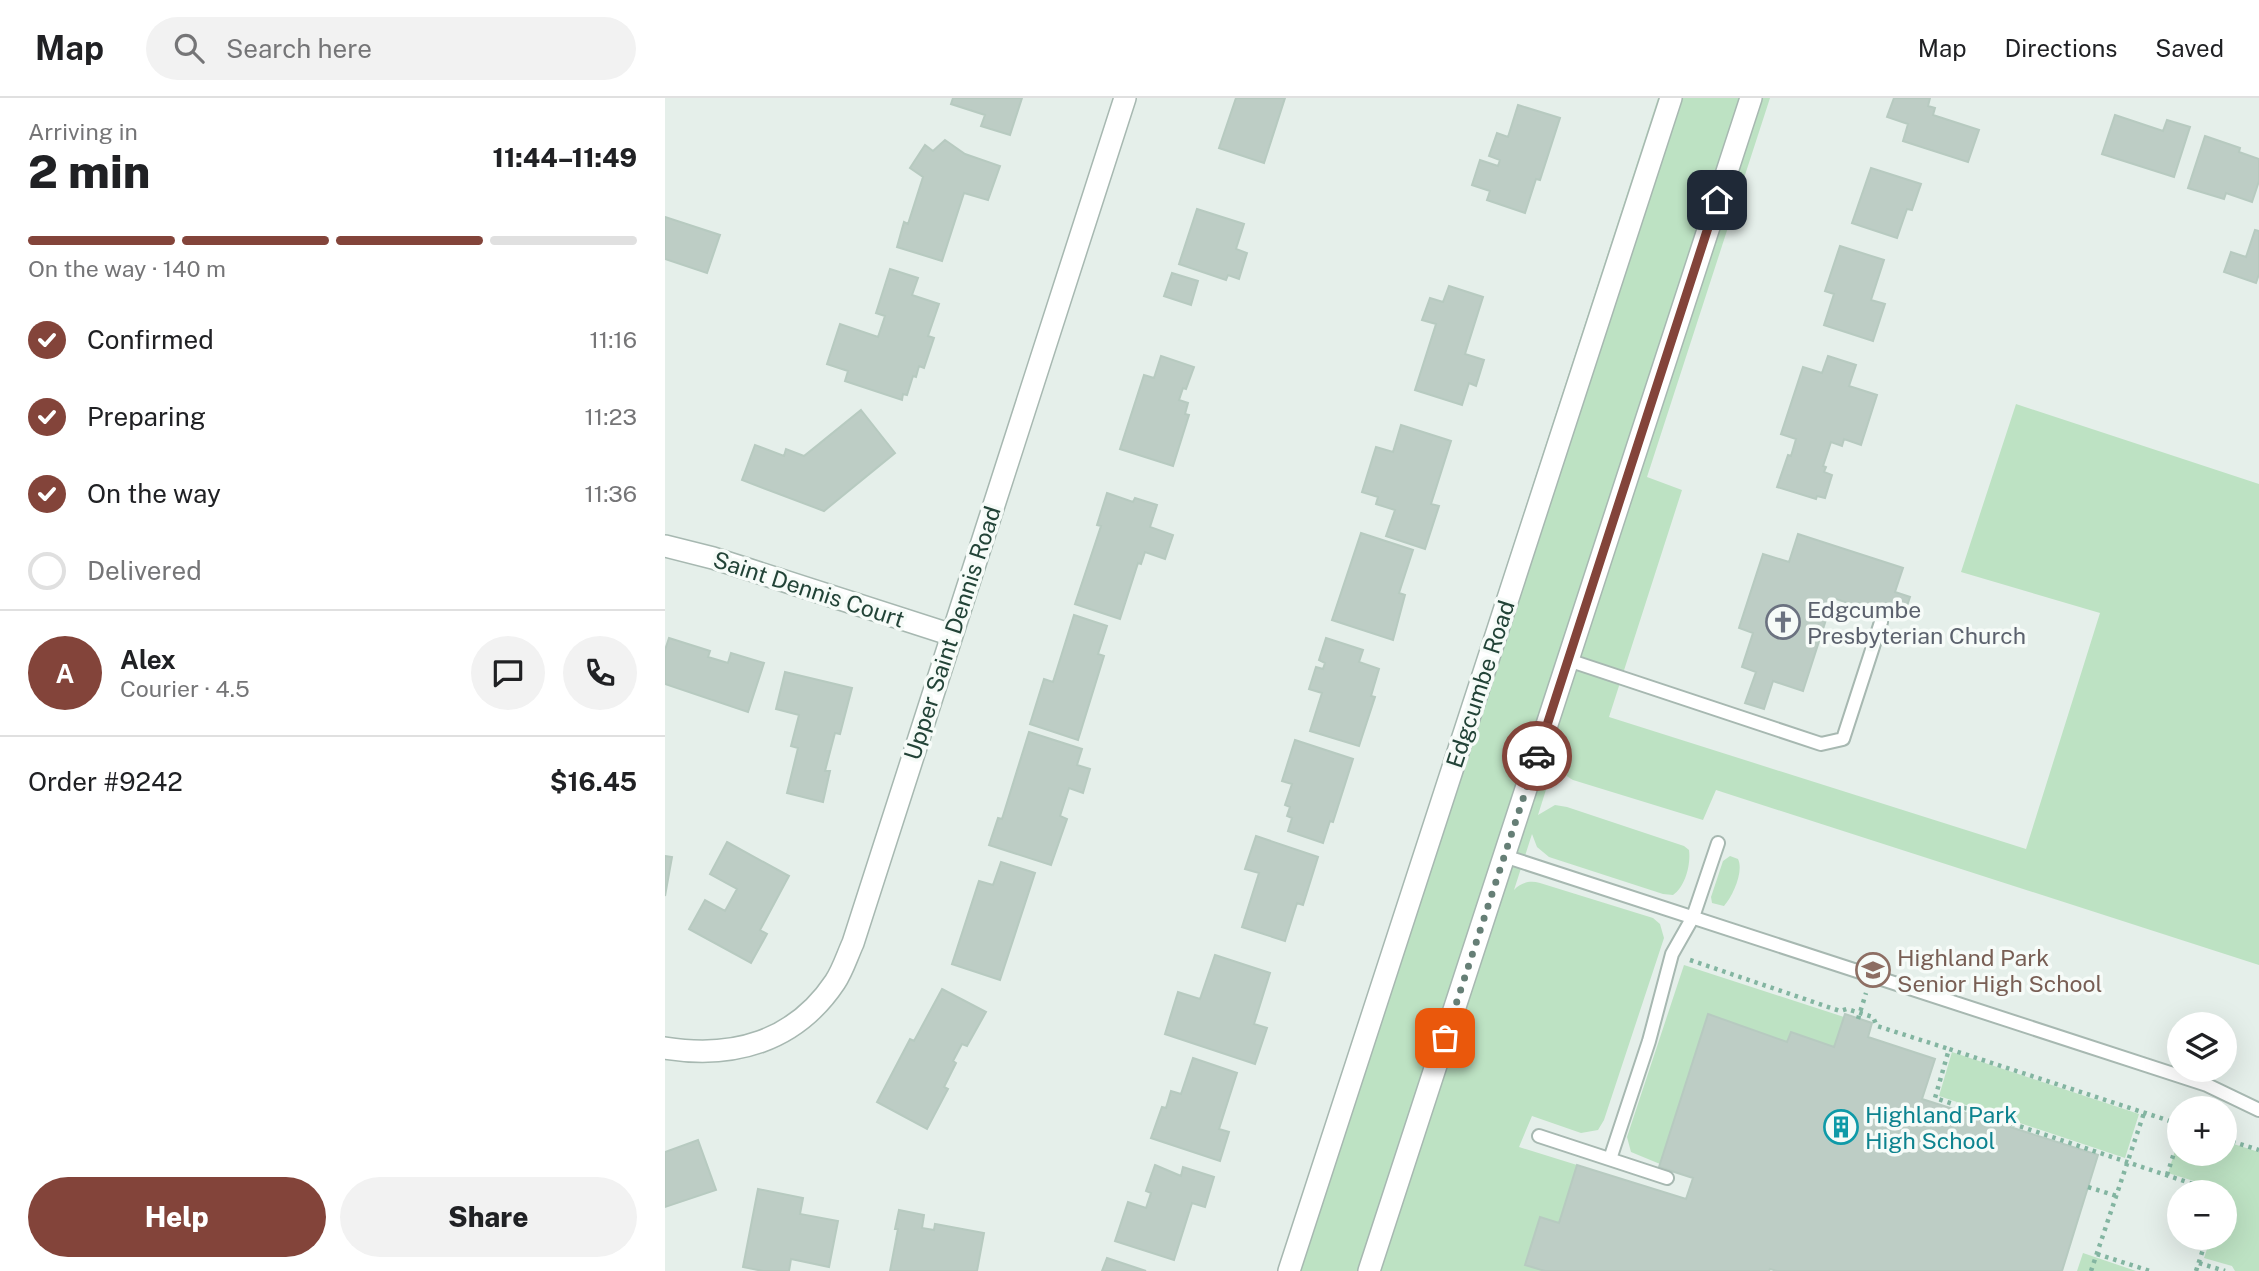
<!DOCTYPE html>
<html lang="en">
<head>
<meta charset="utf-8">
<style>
  body { margin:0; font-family:"Public Sans",sans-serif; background:#f2f2f2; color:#202124; height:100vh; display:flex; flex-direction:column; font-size:26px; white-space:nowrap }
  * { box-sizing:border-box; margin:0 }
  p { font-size:23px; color:#757577 }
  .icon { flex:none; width:38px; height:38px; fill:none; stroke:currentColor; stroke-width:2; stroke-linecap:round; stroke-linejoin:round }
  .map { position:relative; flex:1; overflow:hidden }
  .details { display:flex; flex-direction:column; background:#fff; width:665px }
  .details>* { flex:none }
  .tools { position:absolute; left:1502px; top:914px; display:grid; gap:14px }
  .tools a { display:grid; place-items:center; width:70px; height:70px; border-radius:50%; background:#fff; box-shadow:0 7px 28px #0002; font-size:35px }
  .pin { position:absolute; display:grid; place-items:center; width:60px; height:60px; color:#fff; margin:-30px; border-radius:14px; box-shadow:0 4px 10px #0006 }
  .courier { position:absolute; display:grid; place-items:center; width:70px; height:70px; margin:-35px; border:5px solid #83443a; border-radius:50%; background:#fff; color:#222; box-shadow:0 2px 9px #0007 }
  .headline em { font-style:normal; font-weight:800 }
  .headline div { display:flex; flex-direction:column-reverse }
  .headline { display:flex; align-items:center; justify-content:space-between; height:119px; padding:0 28px }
  h1 { font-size:46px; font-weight:800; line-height:52px }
  .bar { display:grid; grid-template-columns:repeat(4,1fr); gap:10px 7px; align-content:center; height:84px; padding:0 28px }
  .bar i { height:9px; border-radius:5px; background:#e0e0e0 }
  .bar .selected { background:#83443a }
  .bar p { grid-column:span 4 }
  .line { display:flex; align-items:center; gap:18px; padding:0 28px; border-top:2px solid #e0e0e0 }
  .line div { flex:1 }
  .round { display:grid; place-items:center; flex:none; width:74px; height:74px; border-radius:37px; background:#f2f2f2 }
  ol { padding:0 28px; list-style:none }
  li { display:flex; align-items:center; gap:21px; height:77px }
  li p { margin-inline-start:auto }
  li .icon { padding:7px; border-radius:50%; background:#83443a; color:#fff; stroke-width:4 }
  li:last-child { color:#757577 }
  li i { width:38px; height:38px; border:4px solid #e0e0e0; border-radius:50% }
  .button { display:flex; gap:14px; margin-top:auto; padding:14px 28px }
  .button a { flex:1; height:80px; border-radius:42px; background:#83443a; color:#fff; font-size:28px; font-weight:800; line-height:80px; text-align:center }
  .button a+a { background:#f2f2f2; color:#202124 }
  header { display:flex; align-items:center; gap:42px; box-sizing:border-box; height:98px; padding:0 35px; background:#fff; border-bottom:2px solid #e0e0e0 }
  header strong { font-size:33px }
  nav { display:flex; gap:38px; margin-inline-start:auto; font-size:24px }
  .search { width:490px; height:63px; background:#f2f2f2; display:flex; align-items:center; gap:18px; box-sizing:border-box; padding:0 24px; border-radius:38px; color:#757577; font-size:26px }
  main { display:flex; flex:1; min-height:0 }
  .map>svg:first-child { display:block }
  .green { fill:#bde2c3 }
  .building { fill:#bdcdc5; stroke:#b7cac0; stroke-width:2 }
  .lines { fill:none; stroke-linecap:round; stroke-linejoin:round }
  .service-casing { stroke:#a7b8b1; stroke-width:16 }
  .minor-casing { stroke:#a7b8b1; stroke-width:24 }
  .tertiary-casing { stroke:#a7b8b1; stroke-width:24 }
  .path { stroke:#83b5a1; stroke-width:4.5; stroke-dasharray:3.5 5; stroke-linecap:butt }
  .service { stroke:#fff; stroke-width:12 }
  .minor { stroke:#fff; stroke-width:21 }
  .tertiary { stroke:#fff; stroke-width:21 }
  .done { stroke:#667f76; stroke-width:7; stroke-dasharray:0 12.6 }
  .route { stroke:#83443a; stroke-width:9 }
  .labels { text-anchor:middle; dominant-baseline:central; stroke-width:7; stroke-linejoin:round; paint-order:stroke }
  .street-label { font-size:23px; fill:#224337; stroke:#f6fbf8 }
  .worship-label { font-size:23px; fill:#5b616d; stroke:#f6fbf8; text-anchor:start }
  .education-label { font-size:23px; fill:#785e54; stroke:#f6fbf8; text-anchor:start }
  .culture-label { font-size:23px; fill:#0d838f; stroke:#f6fbf8; text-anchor:start }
</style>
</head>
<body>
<header>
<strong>Map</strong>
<div class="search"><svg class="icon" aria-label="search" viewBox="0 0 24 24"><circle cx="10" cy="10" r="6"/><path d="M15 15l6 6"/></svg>Search here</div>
<nav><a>Map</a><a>Directions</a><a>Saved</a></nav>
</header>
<main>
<section class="details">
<div class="headline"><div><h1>2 min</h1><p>Arriving in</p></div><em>11:44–11:49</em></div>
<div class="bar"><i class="selected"></i><i class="selected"></i><i class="selected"></i><i></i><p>On the way · 140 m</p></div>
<ol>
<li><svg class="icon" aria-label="check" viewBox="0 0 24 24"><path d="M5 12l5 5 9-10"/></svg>Confirmed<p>11:16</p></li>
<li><svg class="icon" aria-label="check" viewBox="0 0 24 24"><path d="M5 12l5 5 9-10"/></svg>Preparing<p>11:23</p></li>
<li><svg class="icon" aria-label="check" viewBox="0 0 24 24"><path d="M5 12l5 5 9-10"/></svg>On the way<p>11:36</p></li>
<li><i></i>Delivered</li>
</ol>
<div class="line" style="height:126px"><b class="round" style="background:#83443a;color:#fff">A</b><div><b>Alex</b><p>Courier · 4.5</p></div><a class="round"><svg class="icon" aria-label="chat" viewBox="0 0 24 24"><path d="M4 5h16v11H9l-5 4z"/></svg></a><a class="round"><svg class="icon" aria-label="phone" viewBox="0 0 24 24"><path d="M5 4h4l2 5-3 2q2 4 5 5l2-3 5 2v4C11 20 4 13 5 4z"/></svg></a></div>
<div class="line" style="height:91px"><div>Order #9242</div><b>$16.45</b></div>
<div class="button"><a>Help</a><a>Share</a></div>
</section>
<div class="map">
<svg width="1594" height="1173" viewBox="0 0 1594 1173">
  <rect width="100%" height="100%" fill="#e5efea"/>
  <path class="green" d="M993,0H1105L982,379L1017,392L944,619L1361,751L1435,515L1296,474L1351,306L1594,386V867L1051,692L1038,722L908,682C898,677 895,669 891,660L873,717L890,707L902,709L1019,748L1024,752C1026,767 1020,789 1008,797L998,796L884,759L872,749L867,736L849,792C856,785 864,782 875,785L988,820L995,826L999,840L939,1022L933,1032L916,1035L867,1018L854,1049L912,1067L894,1125L875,1119L860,1166L880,1173H613Z
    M1065,758L1073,761C1079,773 1068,798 1059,808L1047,805L1046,799L1058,763Z
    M1019,867L1179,919L1169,949L1126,934L1122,944L1043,916L995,1066L966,1054L962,1039Z
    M1287,954L1474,1016L1460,1060L1274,998Z
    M1514,1040V1055H1559V1043L1594,1054V1173H1570L1567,1168L1539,1160L1546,1139H1559L1561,1093L1503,1075Z
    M1418,1155L1471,1173H1412Z"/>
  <path class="building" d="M288,0H357L345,37L316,28L320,17L286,6Z
    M571,0H620L599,65L554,50Z
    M1229,0H1265L1263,8L1270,10L1268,17L1314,32L1303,64L1238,43L1243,26L1222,19Z
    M853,7L895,20L875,82L871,81L860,115L822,102L825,93L807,87L815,62L833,68L835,62L824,58L832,35L843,39Z
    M1450,17L1498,33L1502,22L1525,29L1509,79L1437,56Z
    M1540,38L1575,50L1574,54L1594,61V83L1587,104L1561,95L1559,101L1523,90Z
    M280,42L300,56L335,68L323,102L299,95L277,163L232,149L239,124L243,126L258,79L245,70L260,47L268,53Z
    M1206,70L1256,86L1247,112L1242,111L1232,140L1187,125Z
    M532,111L579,126L571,151L582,155L574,181L563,177L561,182L514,166Z
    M0,119L55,137L42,175L0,161Z
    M1590,132L1594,133V176L1591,185L1559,174L1566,154L1581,159Z
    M1175,148L1219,162L1206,202L1220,206L1208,243L1159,227L1169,196L1160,193Z
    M225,171L253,180L247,197L274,206L263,238L269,240L259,270L254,268L251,279L248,278L242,297L238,296L237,302L180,283L183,273L162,266L175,226L213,239L220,218L211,215Z
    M507,175L533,183L526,207L499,198Z
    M784,188L818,199L800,256L819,262L811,288L804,285L797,307L750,292L771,226L757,222L765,200L778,204Z
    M496,258L529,269L521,291L518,290L514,302L523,305L520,316L524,317L508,368L455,351L479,277L489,280Z
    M1163,258L1191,267L1184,288L1212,297L1196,347L1179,341L1177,348L1166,344L1158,368L1161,369L1159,374L1167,377L1160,400L1152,398L1151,401L1112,389L1123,357L1126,358L1131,341L1116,336L1138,269L1157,275Z
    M196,312L230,355L159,413L77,382L90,347L119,358L121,351L139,358Z
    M736,327L786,343L766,406L774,408L760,451L721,438L730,412L711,406L713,399L697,394L711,349L728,354Z
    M442,395L468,404L470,400L492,407L485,429L508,437L500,461L480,454L476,466L473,465L455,521L410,506L436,428L432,427Z
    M696,435L748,452L734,495L740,497L728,542L667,522Z
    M1133,436L1238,470L1230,494L1245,499L1239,517L1225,512L1223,518L1168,500L1138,593L1108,583L1099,611L1080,605L1091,574L1077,569L1088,535L1074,530L1098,456L1124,464Z
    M409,517L442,528L433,556L439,558L413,642L365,626L379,581L388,584Z
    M4,540L45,553L43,559L63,565L66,555L99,565L83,614L0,586V552Z
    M661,540L698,552L694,564L714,571L706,598L710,599L694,648L645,633L657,595L644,591L651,569L658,571L660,565L654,562Z
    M120,574L187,590L175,636L170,635L160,673H165L158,704L122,695L133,650L126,648L134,617L111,611Z
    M364,634L417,651L412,667L425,671L418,695L404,690L395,718L402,721L386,767L324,747L333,720L337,721Z
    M630,642L688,661L668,724L665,723L658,745L623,733L627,720L622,718L625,709L620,707L627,686L617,683Z
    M591,738L653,759L638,807L632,805L620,843L577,829L594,775L580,771Z
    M62,744L124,778L95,832L102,836L86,865L24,831L40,802L60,813L72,791L45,776Z
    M0,758L7,759L0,798Z
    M336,764L370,775L335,882L287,866L314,783L328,787Z
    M550,857L605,875L589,926L602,930L590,966L500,936L513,894L535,901Z
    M277,891L321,914L302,948L297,946L288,963L291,965L279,989L283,991L262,1031L212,1004L245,941L249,943Z
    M1043,916L1122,944L1126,934L1169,949L1180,916L1207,925L1203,939L1270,961L1257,1001L1433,1057L1397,1173H1112L1105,1171L1104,1173H880L860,1167L875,1119L894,1125L912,1067L1021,1101L1028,1080L994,1069Z
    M528,960L572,975L554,1031L564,1034L555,1063L486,1040L497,1009L501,1010L506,993L516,996Z
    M33,1042L51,1092L0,1109V1054Z
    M490,1067L516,1078L518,1069L549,1079L540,1109L527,1105L509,1162L450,1143L463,1104L481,1110L486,1095L481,1093Z
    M93,1091L138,1100L135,1116L173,1123L164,1169L126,1161L124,1173H98L78,1169Z
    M234,1112L259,1117L257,1130L269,1132L270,1126L319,1135L312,1173H225L233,1131H230Z
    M442,1160L481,1173H437Z"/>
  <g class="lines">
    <g class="service-casing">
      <path id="service" d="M903,562L1156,646L1178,641L1216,524
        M839,758L1542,987L1594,1012
        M874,1038L1002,1080
        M945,1061L984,943L1007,856L1028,819L1053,745"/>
    </g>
    <g class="minor-casing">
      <path id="minor" d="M0,448L48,460L287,537
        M0,950C68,961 130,944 170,884C178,872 182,858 188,845L460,0"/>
    </g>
    <g class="tertiary-casing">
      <path id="tertiary" d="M624,1173L1006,0
        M704,1173L1086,0"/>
    </g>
    <path class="path" d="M1025,862L1175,913L1182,911L1208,919L1212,928L1284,951
      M1193,921L1201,895
      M1514,1026L1284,951L1270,1000L1552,1094
      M1559,1041L1594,1052
      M1502,1077L1514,1039
      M1423,1089L1452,1098
      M1432,1156L1485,1173
      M1534,1165L1560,1173
      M1426,1173L1479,1015
      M1531,1173L1542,1139"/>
    <use href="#service" class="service"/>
    <use href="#minor" class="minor"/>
    <use href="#tertiary" class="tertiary"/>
  </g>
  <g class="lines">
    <path class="done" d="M780,940L872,658"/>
    <path class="route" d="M872,658L1052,102"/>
  </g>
  <defs>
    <g id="church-ring" transform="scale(1.75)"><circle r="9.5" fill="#f6fbf8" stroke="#6b7280" stroke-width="1.5"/><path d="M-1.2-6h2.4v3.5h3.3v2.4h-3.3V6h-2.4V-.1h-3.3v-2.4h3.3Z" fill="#6b7280"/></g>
    <g id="school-ring" transform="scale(1.75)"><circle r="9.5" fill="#f6fbf8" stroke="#8d6e63" stroke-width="1.5"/><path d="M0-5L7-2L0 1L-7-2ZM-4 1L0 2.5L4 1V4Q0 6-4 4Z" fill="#8d6e63"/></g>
    <g id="building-ring" transform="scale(1.75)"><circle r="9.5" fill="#f6fbf8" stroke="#0f9aa8" stroke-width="1.5"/><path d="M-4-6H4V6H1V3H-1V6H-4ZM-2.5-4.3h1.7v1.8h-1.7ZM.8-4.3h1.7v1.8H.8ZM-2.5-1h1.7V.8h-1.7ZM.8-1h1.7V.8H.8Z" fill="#0f9aa8"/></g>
  </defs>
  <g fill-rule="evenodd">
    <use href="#church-ring" x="1118" y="524"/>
    <use href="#school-ring" x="1208" y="872"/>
    <use href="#building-ring" x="1176" y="1029"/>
  </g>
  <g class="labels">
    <g class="street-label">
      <text transform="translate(144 491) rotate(18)">Saint Dennis Court</text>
      <text transform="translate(287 535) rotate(-72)">Upper Saint Dennis Road</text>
      <text transform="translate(815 586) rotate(-72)">Edgcumbe Road</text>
    </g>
    <g class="worship-label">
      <text x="1142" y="511">Edgcumbe<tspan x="1142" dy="26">Presbyterian Church</tspan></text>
    </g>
    <g class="education-label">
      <text x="1232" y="859">Highland Park<tspan x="1232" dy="26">Senior High School</tspan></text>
    </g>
    <g class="culture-label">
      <text x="1200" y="1016">Highland Park<tspan x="1200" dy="26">High School</tspan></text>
    </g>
  </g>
</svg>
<div class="tools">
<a><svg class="icon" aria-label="layers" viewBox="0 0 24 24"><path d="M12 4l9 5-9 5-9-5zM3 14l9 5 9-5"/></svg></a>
<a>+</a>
<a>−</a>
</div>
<div class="pin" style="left:780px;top:940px;background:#ea580c"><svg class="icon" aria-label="bag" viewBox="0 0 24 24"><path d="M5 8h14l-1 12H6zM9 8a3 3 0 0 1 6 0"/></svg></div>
<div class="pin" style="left:1052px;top:102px;background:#1f2937"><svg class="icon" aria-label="home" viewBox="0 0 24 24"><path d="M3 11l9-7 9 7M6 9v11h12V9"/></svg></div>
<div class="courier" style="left:872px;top:658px"><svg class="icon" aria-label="car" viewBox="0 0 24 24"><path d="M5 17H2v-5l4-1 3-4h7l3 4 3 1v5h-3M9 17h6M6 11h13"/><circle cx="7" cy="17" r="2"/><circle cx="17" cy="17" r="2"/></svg></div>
</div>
</main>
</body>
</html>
